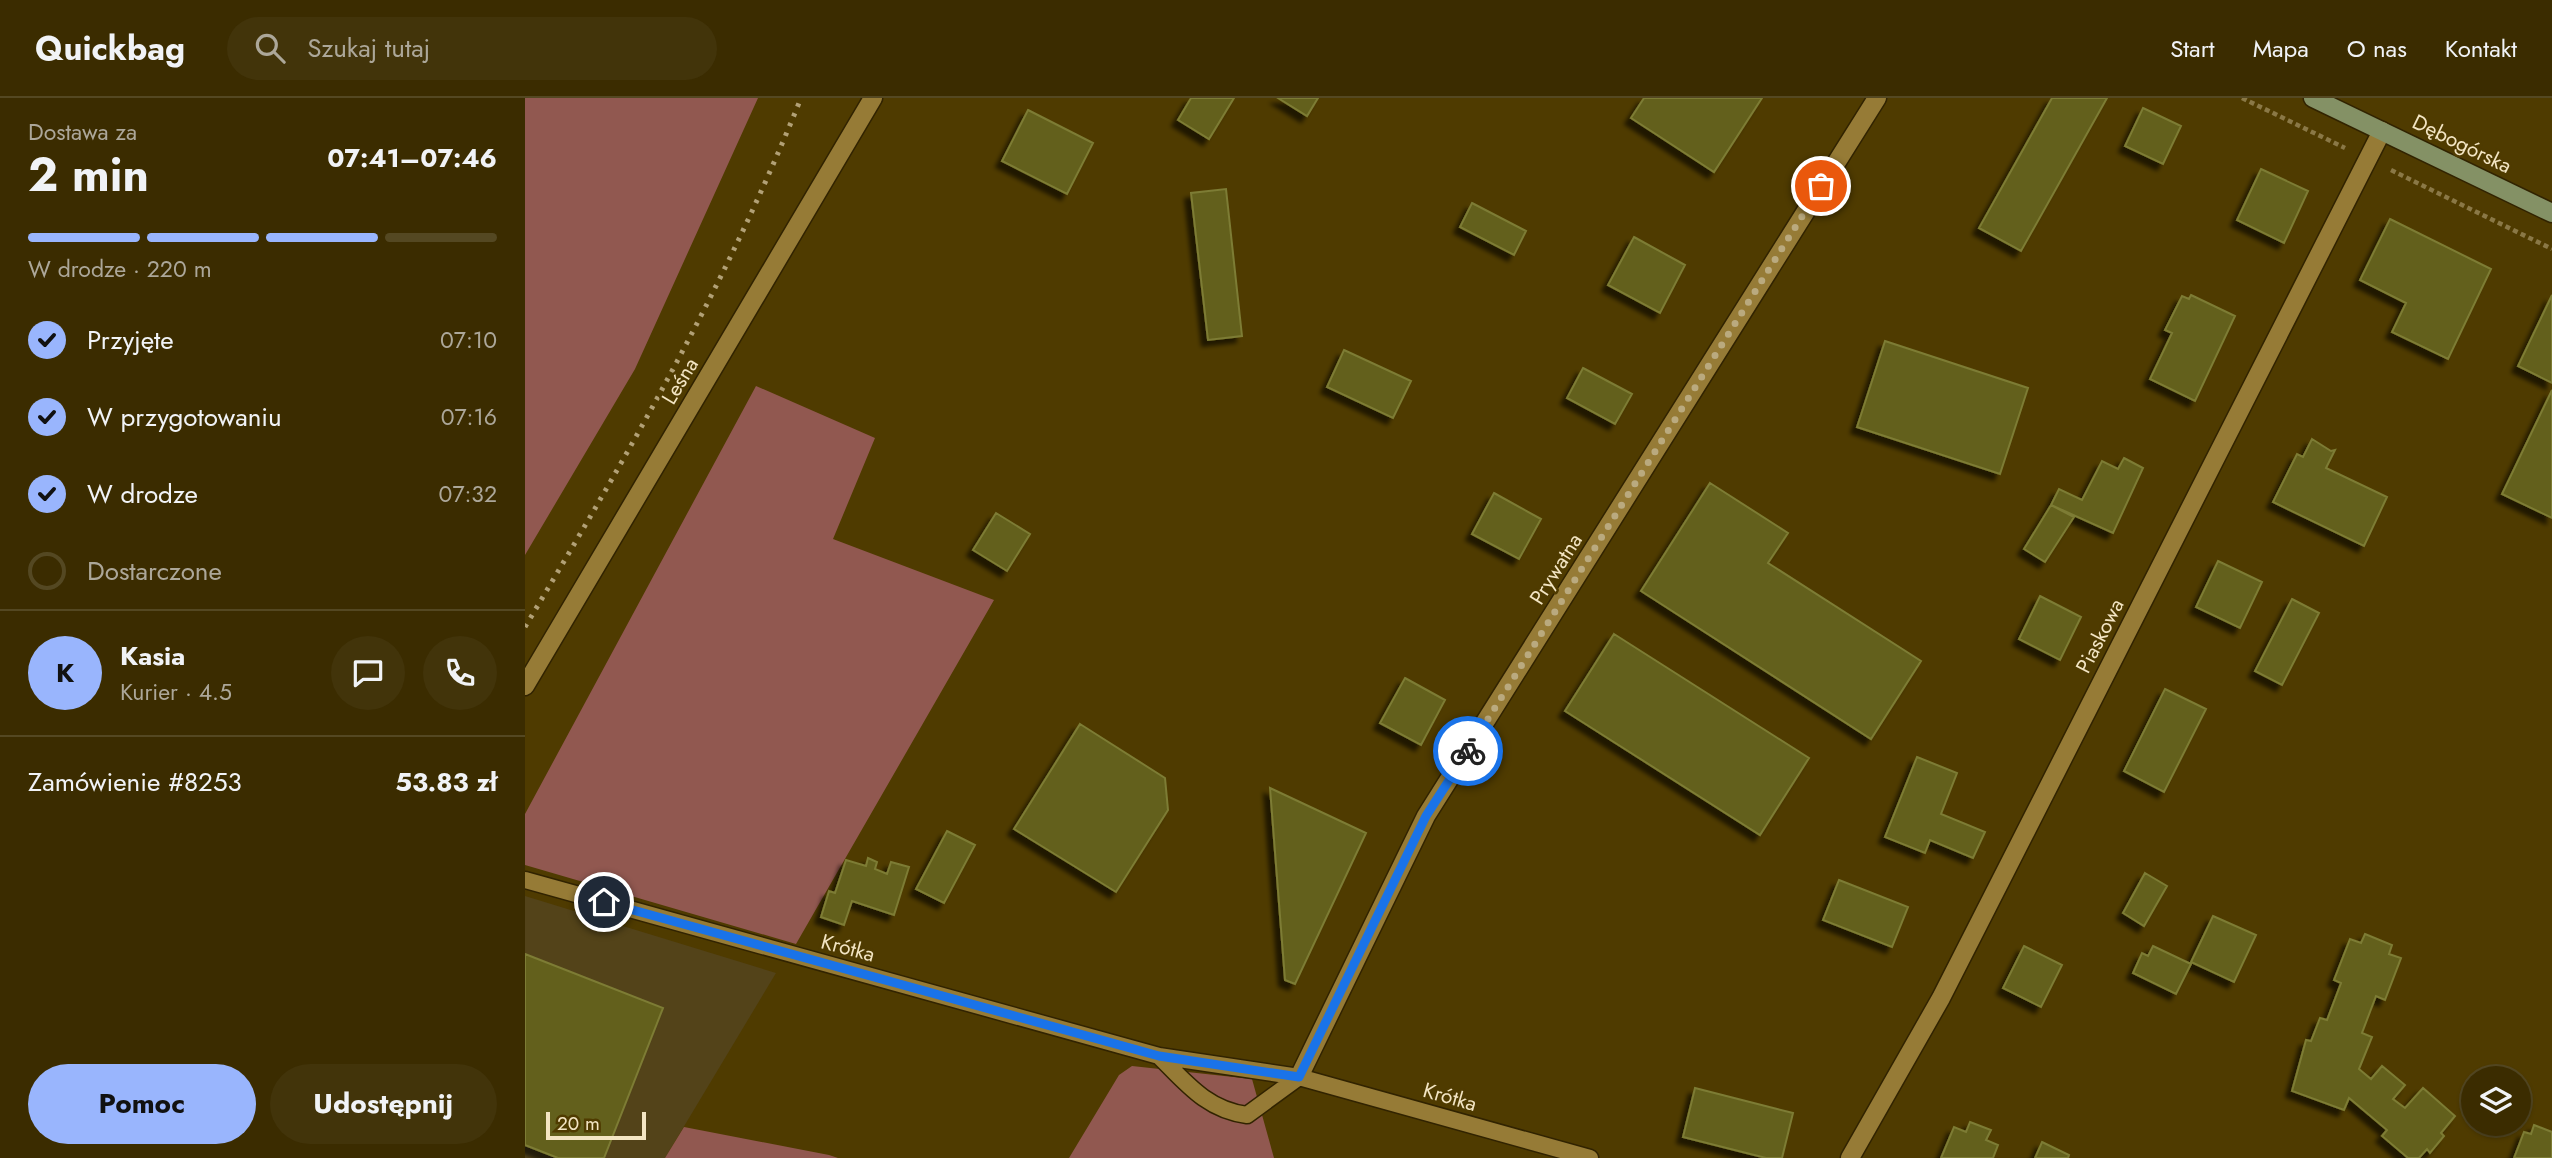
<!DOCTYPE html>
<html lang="pl">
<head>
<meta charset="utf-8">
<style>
  body { margin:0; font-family:Jost,sans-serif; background:#42340a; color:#f1f3f6; height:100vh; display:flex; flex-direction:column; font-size:26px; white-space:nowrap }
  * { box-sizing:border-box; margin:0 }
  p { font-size:23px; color:#aca799 }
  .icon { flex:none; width:38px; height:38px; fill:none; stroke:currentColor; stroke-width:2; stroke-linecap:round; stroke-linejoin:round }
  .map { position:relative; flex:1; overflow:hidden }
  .details { display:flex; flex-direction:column; background:#3b2c00; width:525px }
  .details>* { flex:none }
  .buttons { position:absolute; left:1936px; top:968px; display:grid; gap:14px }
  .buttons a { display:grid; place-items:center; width:70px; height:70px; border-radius:50%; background:#3b2c00; box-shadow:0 2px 5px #0004,0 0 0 2px #544822; font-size:35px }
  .scale { position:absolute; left:21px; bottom:18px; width:100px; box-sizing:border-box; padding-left:7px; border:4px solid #f3e5c3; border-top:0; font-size:19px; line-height:24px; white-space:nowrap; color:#f3e5c3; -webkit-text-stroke:5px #4f3b00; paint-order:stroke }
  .pin { position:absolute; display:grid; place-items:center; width:60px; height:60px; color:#fff; margin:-30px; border:4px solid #fff; border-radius:50%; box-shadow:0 2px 7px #0007 }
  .courier { position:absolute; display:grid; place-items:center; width:70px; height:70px; margin:-35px; border:5px solid #1a73e8; border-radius:50%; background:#fff; color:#222; box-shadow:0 2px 9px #0007 }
  .headline em { font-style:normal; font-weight:700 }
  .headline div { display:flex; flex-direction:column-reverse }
  .headline { display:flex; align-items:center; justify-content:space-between; height:119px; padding:0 28px }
  h1 { font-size:46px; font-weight:700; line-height:52px }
  .bar { display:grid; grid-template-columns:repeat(4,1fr); gap:10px 7px; align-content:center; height:84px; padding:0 28px }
  .bar i { height:9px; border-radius:5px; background:#544822 }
  .bar .active { background:#99b5fd }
  .bar p { grid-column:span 4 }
  .line { display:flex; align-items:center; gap:18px; padding:0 28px; border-top:2px solid #544822 }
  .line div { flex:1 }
  .round { display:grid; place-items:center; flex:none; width:74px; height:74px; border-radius:37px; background:#42340a }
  ol { padding:0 28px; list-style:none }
  li { display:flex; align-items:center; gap:21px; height:77px }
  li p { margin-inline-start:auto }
  li .icon { padding:7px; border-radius:50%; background:#99b5fd; color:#111; stroke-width:4 }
  li:last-child { color:#aca799 }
  li i { width:38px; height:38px; border:4px solid #544822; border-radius:50% }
  .button { display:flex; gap:14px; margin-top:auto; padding:14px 28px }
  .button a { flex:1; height:80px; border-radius:42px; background:#99b5fd; color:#111; font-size:28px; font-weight:700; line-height:80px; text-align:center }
  .button a+a { background:#42340a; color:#f1f3f6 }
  header { display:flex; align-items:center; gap:42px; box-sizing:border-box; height:98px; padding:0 35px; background:#3b2c00; border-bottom:2px solid #544822 }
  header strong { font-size:33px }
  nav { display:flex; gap:38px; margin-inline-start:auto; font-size:24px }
  .search { width:490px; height:63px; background:#42340a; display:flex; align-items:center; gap:18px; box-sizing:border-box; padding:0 24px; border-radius:38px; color:#aca799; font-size:26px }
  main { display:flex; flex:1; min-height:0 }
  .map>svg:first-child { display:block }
  .built { fill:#534319 }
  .green { fill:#915850 }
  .building { fill:#63611d; stroke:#7d7c34; stroke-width:2; filter:url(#shadow) }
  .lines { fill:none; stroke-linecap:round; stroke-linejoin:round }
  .lane-casing { stroke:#312300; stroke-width:19 }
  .street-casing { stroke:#312300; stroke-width:21 }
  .secondary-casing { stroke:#312300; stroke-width:21 }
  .path { stroke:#8a7846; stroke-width:4.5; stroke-dasharray:5 3.5; stroke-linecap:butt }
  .lane { stroke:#967b36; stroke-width:16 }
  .street { stroke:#967b36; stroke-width:18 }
  .secondary { stroke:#849165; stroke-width:18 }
  .rail { stroke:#b2a176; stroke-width:5; stroke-dasharray:3.5 7; stroke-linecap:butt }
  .done { stroke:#baaa7f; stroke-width:7; stroke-dasharray:0 12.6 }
  .route { stroke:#1a73e8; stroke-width:9 }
  .labels { text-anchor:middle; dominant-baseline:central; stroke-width:5; stroke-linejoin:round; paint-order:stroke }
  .street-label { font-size:21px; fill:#f3e5c3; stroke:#4f3b00 }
</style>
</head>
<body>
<header>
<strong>Quickbag</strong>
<div class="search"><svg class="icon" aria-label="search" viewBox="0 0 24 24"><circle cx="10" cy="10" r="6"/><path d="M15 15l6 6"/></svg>Szukaj tutaj</div>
<nav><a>Start</a><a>Mapa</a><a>O nas</a><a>Kontakt</a></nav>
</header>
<main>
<section class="details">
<div class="headline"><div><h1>2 min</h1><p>Dostawa za</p></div><em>07:41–07:46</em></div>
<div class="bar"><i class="active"></i><i class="active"></i><i class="active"></i><i></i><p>W drodze · 220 m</p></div>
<ol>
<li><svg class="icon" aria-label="check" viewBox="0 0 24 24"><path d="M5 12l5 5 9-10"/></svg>Przyjęte<p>07:10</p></li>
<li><svg class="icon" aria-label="check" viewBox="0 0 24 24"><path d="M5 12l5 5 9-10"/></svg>W przygotowaniu<p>07:16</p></li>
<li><svg class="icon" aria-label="check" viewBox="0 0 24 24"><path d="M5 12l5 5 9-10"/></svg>W drodze<p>07:32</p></li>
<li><i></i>Dostarczone</li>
</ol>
<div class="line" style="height:126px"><b class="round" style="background:#99b5fd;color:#111">K</b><div><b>Kasia</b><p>Kurier · 4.5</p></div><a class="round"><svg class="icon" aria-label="chat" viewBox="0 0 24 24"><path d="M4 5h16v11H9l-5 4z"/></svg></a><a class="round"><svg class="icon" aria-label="phone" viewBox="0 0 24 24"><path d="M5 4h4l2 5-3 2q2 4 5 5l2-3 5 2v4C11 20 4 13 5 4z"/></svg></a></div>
<div class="line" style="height:91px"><div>Zamówienie #8253</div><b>53.83 zł</b></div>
<div class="button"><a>Pomoc</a><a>Udostępnij</a></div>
</section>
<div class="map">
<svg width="2027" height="1060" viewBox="0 0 2027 1060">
  <defs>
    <filter id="shadow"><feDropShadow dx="-6" dy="6" stdDeviation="2" flood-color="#0009"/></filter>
  </defs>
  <rect width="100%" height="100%" fill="#4f3b00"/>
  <path class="built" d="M0,798L251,875L140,1060H0Z"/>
  <path class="green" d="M0,0H233L110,271L0,457Z
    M231,288L350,340L308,441L469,502L271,846L0,767V716Z
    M607,968L727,981L749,1060H544L594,977Z
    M159,1029L304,1057L313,1060H140Z"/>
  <path class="building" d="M666,0H709L684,41L653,22Z
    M753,0H793L782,18Z
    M1119,0H1237L1189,74L1106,20Z
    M1527,0H1582L1496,153L1454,130Z
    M1618,10L1656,28L1638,66L1600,48Z
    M503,12L568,45L542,96L477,63Z
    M1736,71L1783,93L1759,145L1712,122Z
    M701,91L717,238L683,242L666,95Z
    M947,105L1001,133L989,157L935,129Z
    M1865,121L1966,171L1923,261L1867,234L1881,205L1835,182Z
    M1109,139L1160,167L1135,215L1083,187Z
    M1666,197L1710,218L1670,303L1625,281L1647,235L1640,232L1657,198L1664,201Z
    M2027,197V285L1993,268Z
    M1360,243L1503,290L1475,376L1332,329Z
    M819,252L886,283L868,320L802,289Z
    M1058,270L1107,296L1090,326L1042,300Z
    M2027,292V420L1977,396Z
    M1787,341L1806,353L1810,352L1801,370L1862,399L1839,448L1748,404L1772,356L1778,359Z
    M1599,360L1618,370L1588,435L1526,407L1534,391L1557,402L1577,363L1593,371Z
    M1185,385L1263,435L1243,465L1396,563L1346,641L1116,493Z
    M969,395L1016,421L994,461L947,436Z
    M1526,407L1549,419L1520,464L1499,451Z
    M471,415L505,436L482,473L448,452Z
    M1693,463L1737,484L1715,530L1671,509Z
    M1515,498L1556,519L1535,562L1494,541Z
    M1767,501L1794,515L1757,587L1730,573Z
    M1089,536L1284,660L1235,737L1040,613Z
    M880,580L920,602L896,647L855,625Z
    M1640,591L1681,611L1639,694L1599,673Z
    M555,626L640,680L643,712L591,794L489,731Z
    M1392,659L1432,675L1416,716L1460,734L1448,760L1405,742L1400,755L1360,739Z
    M745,690L841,735L770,886L760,882Z
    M422,733L450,747L419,805L391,791Z
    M343,760L352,764L350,771L362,776L366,764L384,769L369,817L327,803L319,827L296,819L304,793L310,795L321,762L341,768Z
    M1620,775L1642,788L1619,828L1598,815Z
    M1314,782L1383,809L1367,849L1298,822Z
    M1688,818L1731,837L1709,884L1666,864Z
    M1840,836L1867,847L1864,856L1876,860L1860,902L1851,898L1837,935L1847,939L1834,971L1846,981L1857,968L1880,987L1868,1001L1880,1010L1898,990L1930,1018L1916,1035L1919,1038L1905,1055L1902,1051L1894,1060H1883L1857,1038L1862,1032L1824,1000L1819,1012L1767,993L1781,942L1786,943L1795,920L1802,922L1816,885L1809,882L1825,841L1836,845Z
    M1499,848L1537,867L1516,909L1478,890Z
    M1628,848L1666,866L1651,896L1608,875L1617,855L1623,858Z
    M0,856L138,910L79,1060H33L0,1047Z
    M1170,990L1268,1015L1257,1060H1241L1158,1039Z
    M1445,1024L1466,1032L1461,1042L1473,1047L1468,1060H1416L1429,1029L1441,1034Z
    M2009,1027L2027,1034V1060H1989L1999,1034L2006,1036Z
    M1517,1044L1544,1057L1543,1060H1510Z"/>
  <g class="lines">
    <g class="lane-casing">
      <path id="lane" d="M0,782L634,958C661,985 682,1012 722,1017L774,979L1065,1060
        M634,958L774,979"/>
    </g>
    <g class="street-casing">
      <path id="street" d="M0,588L348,0
        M774,979L901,718L1352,0
        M1325,1060L1416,900L1857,33"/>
    </g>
    <g class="secondary-casing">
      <path id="secondary" d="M1788,0L2027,115"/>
    </g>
    <path class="path" d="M1717,0L1820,50
      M1866,72L2027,151"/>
    <use href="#lane" class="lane"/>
    <use href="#street" class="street"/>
    <use href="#secondary" class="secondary"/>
    <path class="rail" d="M0,529C104,355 200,189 276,0"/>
  </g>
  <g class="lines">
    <path class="done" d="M943,653L1296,88"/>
    <path class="route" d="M79,804L634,958L774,979L901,718L943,653"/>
  </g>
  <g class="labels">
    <g class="street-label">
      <text transform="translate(1937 46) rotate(26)">Dębogórska</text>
      <text transform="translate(155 283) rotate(-59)">Leśna</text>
      <text transform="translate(1031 471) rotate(-58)">Prywatna</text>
      <text transform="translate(1575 538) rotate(-63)">Piaskowa</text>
      <text transform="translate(323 850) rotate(15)">Krótka</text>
      <text transform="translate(925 999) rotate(16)">Krótka</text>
    </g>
  </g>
</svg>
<div class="buttons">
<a><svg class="icon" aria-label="layers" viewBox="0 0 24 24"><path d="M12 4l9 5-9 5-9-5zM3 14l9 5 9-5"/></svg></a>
</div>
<div class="scale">20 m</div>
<div class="pin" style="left:1296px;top:88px;background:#ea580c"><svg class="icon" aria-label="bag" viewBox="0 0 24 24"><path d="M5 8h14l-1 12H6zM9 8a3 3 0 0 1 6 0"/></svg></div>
<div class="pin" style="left:79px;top:804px;background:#1f2937"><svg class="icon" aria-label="home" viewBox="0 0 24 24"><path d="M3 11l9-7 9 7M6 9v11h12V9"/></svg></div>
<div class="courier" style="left:943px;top:653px"><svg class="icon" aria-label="bike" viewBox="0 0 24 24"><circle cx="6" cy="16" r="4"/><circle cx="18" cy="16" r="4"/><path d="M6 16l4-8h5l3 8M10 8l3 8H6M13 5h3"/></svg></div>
</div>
</main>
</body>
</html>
